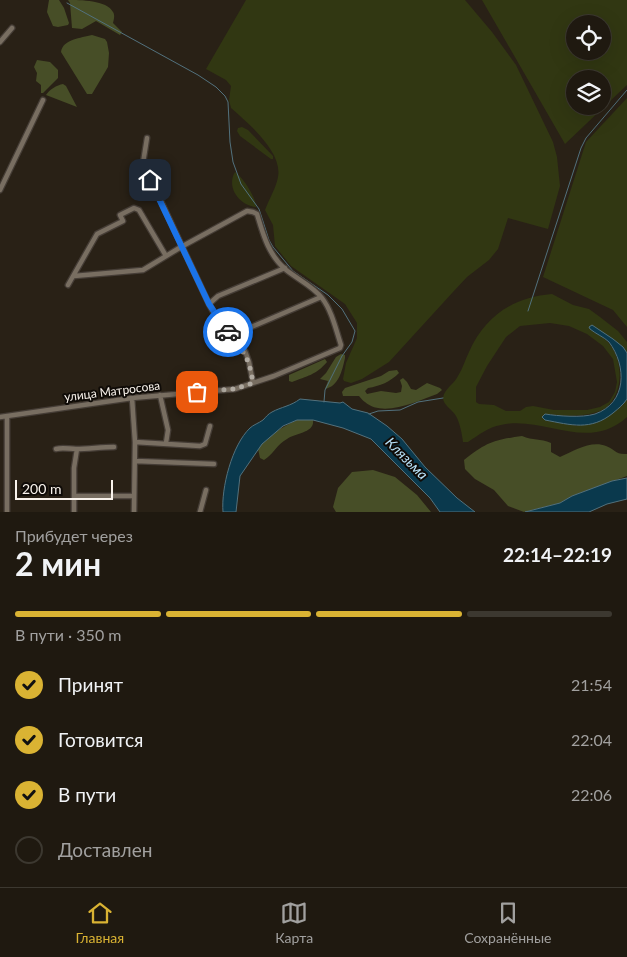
<!DOCTYPE html>
<html lang="ru">
<head>
<meta charset="utf-8">
<style>
  body { margin:0; font-family:Lato,sans-serif; background:#272219; color:#f1f3f6; height:100vh; display:flex; flex-direction:column; font-size:19px; white-space:nowrap }
  * { box-sizing:border-box; margin:0 }
  p { font-size:16px; color:#a1a09f }
  .icon { flex:none; width:28px; height:28px; fill:none; stroke:currentColor; stroke-width:2; stroke-linecap:round; stroke-linejoin:round }
  .map { position:relative; height:512px; overflow:hidden }
  .drawer { display:flex; flex-direction:column; background:#1f1910; flex:1 }
  .drawer>* { flex:none }
  .buttons { position:absolute; left:566px; top:15px; display:grid; gap:10px }
  .buttons a { display:grid; place-items:center; width:45px; height:45px; border-radius:50%; background:#1f1910; box-shadow:0 5px 20px #0002,0 0 0 1px #3c3830; font-size:25px }
  .scale { position:absolute; left:15px; bottom:12px; width:98px; box-sizing:border-box; padding-left:5px; border:2px solid #f9f3ec; border-top:0; font-size:14px; line-height:18px; white-space:nowrap; color:#f9f3ec; -webkit-text-stroke:4px #0f0b07; paint-order:stroke }
  .pin { position:absolute; display:grid; place-items:center; width:42px; height:42px; color:#fff; margin:-21px; border-radius:10px; box-shadow:0 2px 8px #0006 }
  .courier { position:absolute; display:grid; place-items:center; width:50px; height:50px; margin:-25px; border:4px solid #1a73e8; border-radius:50%; background:#fff; color:#222; box-shadow:0 1px 6px #0007 }
  .summary em { font-style:normal; font-weight:700 }
  .summary div { display:flex; flex-direction:column-reverse }
  .summary { display:flex; align-items:center; justify-content:space-between; height:85px; padding:0 15px }
  h1 { font-size:32px; font-weight:700; line-height:38px }
  .bar { display:grid; grid-template-columns:repeat(4,1fr); gap:8px 5px; align-content:center; height:60px; padding:0 15px }
  .bar i { height:6px; border-radius:4px; background:#3c3830 }
  .bar .active { background:#dab333 }
  .bar p { grid-column:span 4 }
  ol { padding:0 15px; list-style:none }
  li { display:flex; align-items:center; gap:15px; height:55px }
  li p { margin-inline-start:auto }
  li .icon { padding:5px; border-radius:50%; background:#dab333; color:#111; stroke-width:4 }
  li:last-child { color:#a1a09f }
  li i { width:28px; height:28px; border:2px solid #3c3830; border-radius:50% }
  .menu { display:flex; justify-content:space-around; align-items:center; height:70px; border-top:1px solid #3c3830; background:#1f1910; font-size:14px; color:#a1a09f }
  .menu a { display:grid; justify-items:center; gap:2px }
  .menu .active { color:#dab333 }
  .map>svg:first-child { display:block }
  .green { fill:#313712; fill-rule:evenodd }
  .forest { fill:#474e27 }
  .water { fill:#0a394d; stroke:#52717d }
  .lines { fill:none; stroke-linecap:round; stroke-linejoin:round }
  .stream { stroke:#52717d; stroke-width:1 }
  .minor-casing { stroke:#453d36; stroke-width:7 }
  .minor { stroke:#786e61; stroke-width:4.5 }
  .done { stroke:#b0aaa1; stroke-width:5; stroke-dasharray:0 9 }
  .route { stroke:#1a73e8; stroke-width:6 }
  .labels { text-anchor:middle; dominant-baseline:central; stroke-width:4; stroke-linejoin:round; paint-order:stroke }
  .street-label { font-size:12px; fill:#f9f3ec; stroke:#0f0b07 }
  .water-label { font-size:14px; font-style:italic; fill:#bae4fb; stroke:#0f0b07 }
</style>
</head>
<body>
<div class="map">
<svg width="627" height="512" viewBox="0 0 627 512">
  <rect width="100%" height="100%" fill="#292116"/>
  <path class="green" d="M246,0H465L492,32L516,65L553,142L557,157L560,186L548,229L508,218L498,249L489,260L467,277L453,292L389,362L362,379L351,383L344,381L343,379L346,363L357,338V323L345,304L291,266L275,246L273,225L265,210C269,199 276,188 278,177C283,152 248,123 231,108L229,100L231,86L226,80L206,69Z
    M482,0H627V85L565,144ZM575,24H602V51H575ZM575,79H602V106H575Z
    M627,98V327L613,310L543,277L586,142Z
    M242,127L248,130L273,156V159H271L240,136L237,131L238,128Z
    M235,172C242,176 257,199 256,207C239,205 226,187 235,172Z
    M552,294L573,305L589,309L600,317L618,331L627,342V353C619,340 609,337 595,333C624,345 627,390 606,408C589,418 564,416 545,414L576,426L623,405L627,399V417C588,453 543,415 501,425C488,427 479,435 468,442H463C462,434 460,423 456,416C453,410 443,405 443,398C444,389 455,383 458,376C463,368 465,360 469,352C485,316 514,297 552,294ZM550,323L569,326L587,334L603,346L613,359L617,382L615,392L609,402L600,407L587,410H554L533,406L526,407L520,411H506L494,405L479,404L476,402V387L487,366L506,337L520,326Z"/>
  <path class="forest" d="M49,0H59L64,8L69,23L68,25L58,27L53,26L47,12Z
    M68,0C80,0 107,0 113,12C115,15 114,19 113,23L122,32L120,35L96,21L82,29L72,28L70,3Z
    M92,35L105,39L107,42L109,53L108,67L92,94H87L61,52C63,39 81,38 92,35Z
    M37,60L50,62L58,70V78L43,93H41V85L36,81L37,73L34,67Z
    M63,84L66,86L77,107L46,95C49,90 57,85 63,84Z
    M341,354L345,355V358C342,371 339,386 325,389L328,381L320,379L326,373L336,357Z
    M325,359L327,362C316,375 307,376 292,382L289,381V375Z
    M397,370L399,373C390,382 380,386 368,388L365,391L367,394L381,391L396,393L401,392L402,386L400,380L403,378L407,382L411,389L416,390L427,383L440,388L442,390L437,394C418,401 383,418 365,402C363,401 361,398 359,396H343L342,392L345,388L381,376L389,371Z
    M297,420H313C315,433 295,433 287,439C277,444 273,455 264,460L260,458L258,449C267,436 282,427 297,420Z
    M522,436C533,441 540,438 551,443V452L560,457C574,451 591,440 606,446C615,449 615,455 627,454V476L572,496L560,503L524,512L508,506L494,490L475,479L465,469L464,460C487,442 494,440 522,436Z
    M373,470L395,477L417,495L431,512H336L333,507L338,488L352,472Z"/>
  <path class="water" d="M592,325L613,339L623,347L627,353V399C623,405 619,408 613,413C591,431 571,425 545,420L542,417L545,414C558,416 582,418 595,414C627,403 627,366 609,342C604,337 596,334 590,329L589,327Z
    M300,399L340,403L343,402L352,409L368,413L387,426L402,439L425,467L457,498L475,512H440L430,498L371,439L343,428L313,420H297L283,426L262,444L240,476L236,512H223C221,488 232,445 250,428C253,425 259,423 263,420C266,417 268,414 272,412C281,407 291,406 300,399Z
    M627,478V499L607,504L589,512H525L560,503L572,496L612,481Z"/>
  <g class="lines">
    <path class="stream" d="M67,3L198,75L216,87L225,96L228,102L230,142L233,162L241,184L259,209L269,240L273,247L293,271L328,295L342,309L355,331L352,342L342,356L325,390L324,402
      M528,311L581,148L586,138L627,90
      M369,414L378,411L400,410L418,402L443,398"/>
    <g class="minor-casing">
      <path id="minor" d="M0,42L12,28
        M147,138L143,163L209,304L216,317L245,351L249,362L253,383
        M0,190L43,100
        M68,285L97,234L123,221L120,215L134,208L139,210L166,256
        M209,304L218,296L285,268
        M232,337L249,328L321,297
        M160,395L168,430L166,443
        M132,398L135,442L134,512
        M7,416V512
        M0,417L132,398L235,389L274,376L340,348L341,345C336,330 332,311 322,298C313,286 297,279 285,269C268,254 263,234 257,214L253,212L247,211L181,247L143,270L74,276
        M135,442L200,446L205,444L210,426
        M56,449C63,447 69,449 76,449C89,449 101,447 114,447
        M135,461L214,464
        M75,496H134
        M74,512V468L77,449
        M200,512L206,490"/>
    </g>
    <use href="#minor" class="minor"/>
  </g>
  <g class="lines">
    <path class="done" d="M197,392L234,389L253,383C249,357 244,352 228,332"/>
    <path class="route" d="M150,180L209,304L228,332"/>
  </g>
  <g class="labels">
    <g class="street-label">
      <text transform="translate(112 391) rotate(-7)">улица Матросова</text>
    </g>
    <g class="water-label">
      <text transform="translate(407 458) rotate(45)">Клязьма</text>
    </g>
  </g>
</svg>
<div class="buttons">
<a><svg class="icon" aria-label="locate" viewBox="0 0 24 24"><circle cx="12" cy="12" r="6"/><path d="M12 2v4M12 18v4M2 12h4M18 12h4"/></svg></a>
<a><svg class="icon" aria-label="layers" viewBox="0 0 24 24"><path d="M12 4l9 5-9 5-9-5zM3 14l9 5 9-5"/></svg></a>
</div>
<div class="scale">200 m</div>
<div class="pin" style="left:197px;top:392px;background:#ea580c"><svg class="icon" aria-label="bag" viewBox="0 0 24 24"><path d="M5 8h14l-1 12H6zM9 8a3 3 0 0 1 6 0"/></svg></div>
<div class="pin" style="left:150px;top:180px;background:#1f2937"><svg class="icon" aria-label="home" viewBox="0 0 24 24"><path d="M3 11l9-7 9 7M6 9v11h12V9"/></svg></div>
<div class="courier" style="left:228px;top:332px"><svg class="icon" aria-label="car" viewBox="0 0 24 24"><path d="M5 17H2v-5l4-1 3-4h7l3 4 3 1v5h-3M9 17h6M6 11h13"/><circle cx="7" cy="17" r="2"/><circle cx="17" cy="17" r="2"/></svg></div>
</div>
<section class="drawer">
<div class="summary"><div><h1>2 мин</h1><p>Прибудет через</p></div><em>22:14–22:19</em></div>
<div class="bar"><i class="active"></i><i class="active"></i><i class="active"></i><i></i><p>В пути · 350 m</p></div>
<ol>
<li><svg class="icon" aria-label="check" viewBox="0 0 24 24"><path d="M5 12l5 5 9-10"/></svg>Принят<p>21:54</p></li>
<li><svg class="icon" aria-label="check" viewBox="0 0 24 24"><path d="M5 12l5 5 9-10"/></svg>Готовится<p>22:04</p></li>
<li><svg class="icon" aria-label="check" viewBox="0 0 24 24"><path d="M5 12l5 5 9-10"/></svg>В пути<p>22:06</p></li>
<li><i></i>Доставлен</li>
</ol>
</section>
<nav class="menu">
<a class="active"><svg class="icon" aria-label="home" viewBox="0 0 24 24"><path d="M3 11l9-7 9 7M6 9v11h12V9"/></svg>Главная</a>
<a><svg class="icon" aria-label="map" viewBox="0 0 24 24"><path d="M3 6l6-2 6 2 6-2v14l-6 2-6-2-6 2zM9 4v14M15 6v14"/></svg>Карта</a>
<a><svg class="icon" aria-label="saved" viewBox="0 0 24 24"><path d="M7 4h10v16l-5-4-5 4z"/></svg>Сохранённые</a>
</nav>
</body>
</html>
